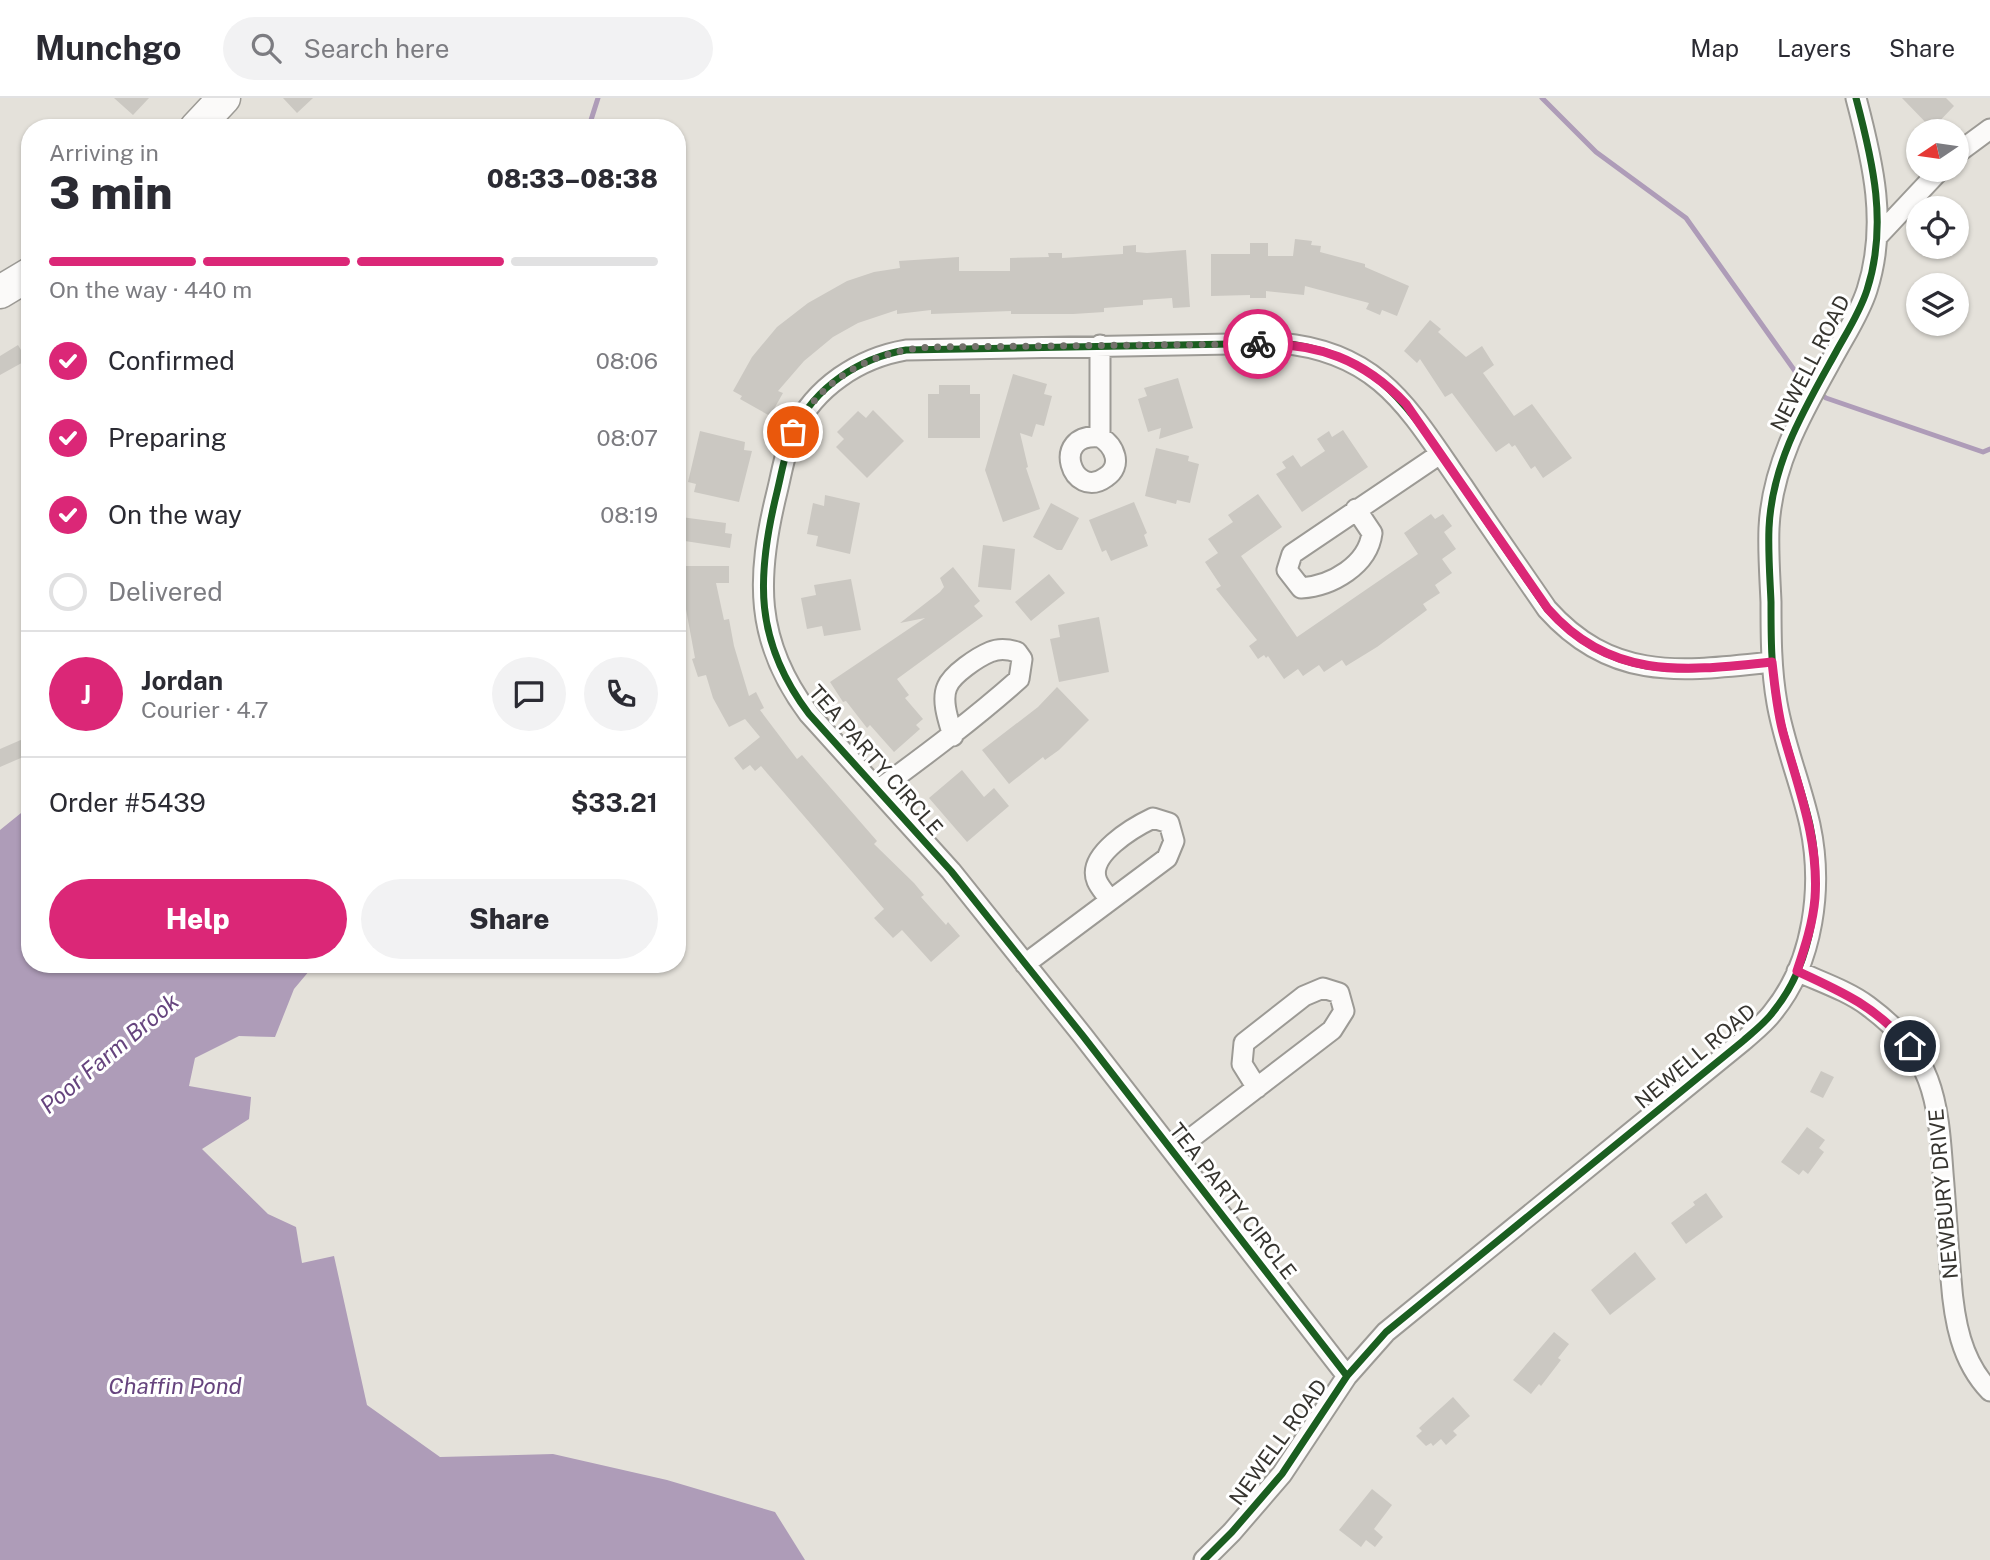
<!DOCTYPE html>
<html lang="en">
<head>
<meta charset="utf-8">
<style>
  body { margin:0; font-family:"Public Sans",sans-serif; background:#f2f2f3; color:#2b2b33; height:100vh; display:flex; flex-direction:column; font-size:26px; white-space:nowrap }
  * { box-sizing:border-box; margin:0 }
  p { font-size:23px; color:#7c7c81 }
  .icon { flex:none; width:38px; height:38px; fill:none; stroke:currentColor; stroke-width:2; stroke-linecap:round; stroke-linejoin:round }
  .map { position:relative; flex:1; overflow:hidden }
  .side { position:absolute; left:21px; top:21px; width:665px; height:854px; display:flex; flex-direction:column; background:#fff; border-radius:28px; box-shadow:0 2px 5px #0004 }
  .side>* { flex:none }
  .needle { width:46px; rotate:257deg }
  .buttons { position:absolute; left:1906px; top:21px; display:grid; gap:14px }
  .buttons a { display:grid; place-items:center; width:63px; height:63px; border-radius:50%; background:#fff; box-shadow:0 2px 5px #0004; font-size:35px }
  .pin { position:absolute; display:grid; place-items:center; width:60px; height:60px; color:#fff; margin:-30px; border:4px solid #fff; border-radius:50%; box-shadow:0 2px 7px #0007 }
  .courier { position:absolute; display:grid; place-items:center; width:70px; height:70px; margin:-35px; border:5px solid #db2777; border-radius:50%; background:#fff; color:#222; box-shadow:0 2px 9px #0007 }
  .headline em { font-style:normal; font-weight:800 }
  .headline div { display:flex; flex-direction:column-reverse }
  .headline { display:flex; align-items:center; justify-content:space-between; height:119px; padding:0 28px }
  h1 { font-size:46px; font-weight:800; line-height:52px }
  .bar { display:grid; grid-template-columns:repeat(4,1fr); gap:10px 7px; align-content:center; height:84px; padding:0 28px }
  .bar i { height:9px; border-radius:5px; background:#e1e1e2 }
  .bar .on { background:#db2777 }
  .bar p { grid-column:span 4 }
  .line { display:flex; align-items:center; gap:18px; padding:0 28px; border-top:2px solid #e1e1e2 }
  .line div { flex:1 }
  .round { display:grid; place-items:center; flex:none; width:74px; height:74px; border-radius:37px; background:#f2f2f3 }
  ol { padding:0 28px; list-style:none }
  li { display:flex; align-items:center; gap:21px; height:77px }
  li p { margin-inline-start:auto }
  li .icon { padding:7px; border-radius:50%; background:#db2777; color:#fff; stroke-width:4 }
  li:last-child { color:#7c7c81 }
  li i { width:38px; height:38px; border:4px solid #e1e1e2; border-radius:50% }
  .cta { display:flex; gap:14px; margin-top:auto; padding:14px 28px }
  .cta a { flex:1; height:80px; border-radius:42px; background:#db2777; color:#fff; font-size:28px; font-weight:800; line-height:80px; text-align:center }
  .cta a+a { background:#f2f2f3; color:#2b2b33 }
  header { display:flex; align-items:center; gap:42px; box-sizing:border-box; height:98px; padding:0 35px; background:#fff; border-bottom:2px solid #e1e1e2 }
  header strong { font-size:33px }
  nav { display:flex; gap:38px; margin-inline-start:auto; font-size:24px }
  .search { width:490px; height:63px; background:#f2f2f3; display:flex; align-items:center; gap:18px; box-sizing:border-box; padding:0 24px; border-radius:38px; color:#7c7c81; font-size:26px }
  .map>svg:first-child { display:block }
  .water { fill:#ae9cb8 }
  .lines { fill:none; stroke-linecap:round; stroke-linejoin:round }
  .stream { stroke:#ae9cb8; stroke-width:5 }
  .building { fill:#cbc8c2 }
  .street-casing { stroke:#9c9a95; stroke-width:23 }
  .primary-casing { stroke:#9c9a95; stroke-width:35 }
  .street { stroke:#fbfaf9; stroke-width:19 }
  .primary { stroke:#fbfaf9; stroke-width:32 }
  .cycleway-casing { stroke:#fff; stroke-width:11 }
  .cycleway { stroke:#1b5e20; stroke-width:7 }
  .done { stroke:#73716b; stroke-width:7; stroke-dasharray:0 12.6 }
  .route { stroke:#db2777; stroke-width:9 }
  .labels { text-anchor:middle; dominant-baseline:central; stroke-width:6; stroke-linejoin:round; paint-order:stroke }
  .street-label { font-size:21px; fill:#36342f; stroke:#fff }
  .water-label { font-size:23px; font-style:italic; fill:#66447e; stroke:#fff }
</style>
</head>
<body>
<header>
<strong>Munchgo</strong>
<div class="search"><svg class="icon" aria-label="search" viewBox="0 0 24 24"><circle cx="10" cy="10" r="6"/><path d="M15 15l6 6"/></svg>Search here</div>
<nav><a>Map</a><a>Layers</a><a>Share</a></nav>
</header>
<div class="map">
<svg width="1990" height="1462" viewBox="0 0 1990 1462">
  <rect width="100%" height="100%" fill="#e4e1da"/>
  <path class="water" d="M26,711H30V866H315L294,891L275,939L239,938L195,960L189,988L251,999L249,1021L202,1051L268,1116L296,1129L302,1165L334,1158L367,1307L440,1359L553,1356L667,1382L775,1414L805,1462H0V732Z"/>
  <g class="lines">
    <path class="stream" d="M1542,0L1596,54L1686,120L1802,283L1811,289
      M585,30L591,22L598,0
      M1819,295L1826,300L1983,354L1990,351"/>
  </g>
  <path class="building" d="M114,0H149L133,17Z
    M283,0H313L297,15Z
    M1902,0H1946L1954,8L1932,31Z
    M1295,141L1312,143L1311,147L1321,148L1320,154L1365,166V169L1409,188L1397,218L1382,212L1380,217L1366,211L1369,205L1305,188L1304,197L1266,193V200H1250V197L1211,198V156H1250V145H1268V158H1293Z
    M1136,147V154L1147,155L1186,152L1190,209L1173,210L1172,200L1143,202V207L1104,210V214L1073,216H1011V213L931,216V212L897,216V212L858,225L833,239L804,263L778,293L783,295L770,318L740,301L742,298L733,293L752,259L777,229L808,205L847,183L874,174L900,170L899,163L959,159V173H1010V160L1049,159L1048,155H1062V160L1123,156V148Z
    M1430,222L1441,231L1438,234L1466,259L1482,248L1494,267L1483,275L1514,318L1532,306L1572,360L1543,380L1535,368L1531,371L1515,347L1512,349L1509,345L1496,354L1452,295L1445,299L1420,261L1417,265L1404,253Z
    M18,247L27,262L0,277V258Z
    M1013,276L1047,286L1044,296L1052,298L1044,328L1036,326L1032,339L1020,335L1028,369L1026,370L1040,411L1003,424L985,372Z
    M1178,280L1193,330L1159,341L1161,330L1148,334L1138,301L1147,298L1144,290Z
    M939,287H970V296H980V340H928V296H939Z
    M873,312L904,343L867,380L836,349L844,341L837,334L858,313L866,320Z
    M1343,332L1368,369L1302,414L1276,376L1286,370L1282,364L1293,357L1301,369L1325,353L1317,341L1329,333L1332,339Z
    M700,333L745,344L744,352L752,353L739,404L694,394L696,386L688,384Z
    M1156,350L1189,358L1188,363L1199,366L1190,405L1177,402L1176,406L1145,398Z
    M1258,396L1282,429L1241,458L1297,539L1418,456L1404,435L1431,416L1435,421L1443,416L1452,428L1444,434L1456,451L1442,461L1452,475L1435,487L1440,495L1423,506L1427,512L1377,549L1346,568L1342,562L1324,574L1319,567L1303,578L1298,571L1284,581L1268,558L1266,560L1264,557L1258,561L1249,548L1257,542L1216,491L1221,488L1205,464L1218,455L1208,441L1233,424L1228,417Z
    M825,397L860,405L850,456L816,448L818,438L807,436L813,405L824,408Z
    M1134,404L1147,435L1144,437L1148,448L1111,463L1106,452L1102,454L1089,422Z
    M1051,405L1079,420L1062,452H1057L1033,439Z
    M681,419L726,425L725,435L732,436L730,450L685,443L686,435L679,434Z
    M983,447L1015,451L1011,492L978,489Z
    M677,468H729V485H716L724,522L729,521L734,548L749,598L756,594L764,610L760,612L797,661L802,657L877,743L874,746L914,785L924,797L921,799L946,827L948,824L960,838L931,864L902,832L893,840L874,820L884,811L761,668L755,673L750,667L743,672L734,660L760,639L745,621L729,629L713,600L706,577L698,579L692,561L695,560L683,495L677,496Z
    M953,469L980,503L974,508L983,518L897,581L909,597L905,600L923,621L916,627L920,631L894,654L870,627L867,630L846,603L843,604L830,584L925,520L900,525L940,494L944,489L940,480Z
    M1049,476L1065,495L1031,523L1015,504Z
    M851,481L861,532L824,538L822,528L807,531L801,500L816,497L814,487Z
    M1099,519L1109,574L1059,584L1050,541L1060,539L1058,527Z
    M1057,589L1089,622L1059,652L1045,662L1043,659L1009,686L982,652L1038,609Z
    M30,638V656L0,669V651Z
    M962,672L984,699L994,690L1009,708L967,744L929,700Z
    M1821,973L1834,979L1823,1000L1810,994Z
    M1807,1029L1825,1042L1819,1050L1824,1054L1808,1076L1803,1072L1799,1077L1781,1064Z
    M1706,1095L1723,1119L1686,1146L1671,1125L1695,1107L1693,1104Z
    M1635,1154L1656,1181L1610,1217L1591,1192Z
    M1554,1234L1569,1246L1558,1260L1561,1262L1541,1288L1539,1286L1531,1296L1513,1282Z
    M1453,1299L1470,1318L1453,1333L1457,1337L1446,1347L1441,1341L1433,1348L1431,1345L1426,1348L1416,1338L1422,1333L1419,1330Z
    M1372,1391L1392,1407L1374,1431L1383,1439L1375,1449L1366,1442L1361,1449L1339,1432Z"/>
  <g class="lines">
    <g class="street-casing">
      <path id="street" d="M1956,56L1990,31
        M1878,138L1940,72
        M1100,247V339C1115,348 1123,368 1106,379C1072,404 1049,334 1100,339
        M1356,411L1372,435C1368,467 1332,488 1301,490L1287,472L1292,456L1440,356
        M878,692C927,656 974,621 1019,581L1022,561L1017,554C1008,551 999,550 990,554C978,559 952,576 947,589C941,603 949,624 953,638
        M1025,866L1167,760L1174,743L1169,725L1153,720C1134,729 1086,757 1097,783C1100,790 1106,796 1110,802
        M1797,873C1821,884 1848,893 1868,908C1933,956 1938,1000 1943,1075C1946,1110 1948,1146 1951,1181C1954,1222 1961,1263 1990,1293
        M1173,1054L1332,932L1344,913L1339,895L1323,890L1304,898L1244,945L1242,966L1257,990
        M1347,1278L1083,938L951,773L809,616C754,543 756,479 777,394C782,374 785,352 794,333C815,289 859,260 906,252L1280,245C1381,254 1410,313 1462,387C1490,429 1519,470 1547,511C1613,585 1684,573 1772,564
        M1204,1462L1232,1434L1282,1376L1347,1278L1386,1234L1743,943C1753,934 1765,925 1773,914C1814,864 1823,788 1810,727C1801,686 1784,646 1777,605C1771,571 1771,538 1771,504C1770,480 1768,455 1769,430C1772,364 1805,310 1836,254C1847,234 1860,214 1867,192C1888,127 1873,64 1856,0"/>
    </g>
    <g class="primary-casing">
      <path id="primary" d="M196,30L224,0
        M0,194L30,176"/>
    </g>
    <use href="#street" class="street"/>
    <use href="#primary" class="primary"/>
    <g class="cycleway-casing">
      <path id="cycleway" d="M1347,1278L1083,938L951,773L809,616C754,543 756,479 777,394C782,374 785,352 794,333C815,289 859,260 906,252L1280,245C1381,254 1410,313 1462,387C1490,429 1519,470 1547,511C1613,585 1684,573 1772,564
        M1204,1462L1232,1434L1282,1376L1347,1278L1386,1234L1743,943C1753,934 1765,925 1773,914C1814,864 1823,788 1810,727C1801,686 1784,646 1777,605C1771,571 1771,538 1771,504C1770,480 1768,455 1769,430C1772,364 1805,310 1836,254C1847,234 1860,214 1867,192C1888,127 1873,64 1856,0"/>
    </g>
    <use href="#cycleway" class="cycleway"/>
  </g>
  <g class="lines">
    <path class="done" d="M793,334C822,279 873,252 933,249L1258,246"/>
    <path class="route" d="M1258,246C1318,245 1363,261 1406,306L1548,511C1611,583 1686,573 1772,564C1775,589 1777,614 1784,638C1799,692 1819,743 1815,800C1813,825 1805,849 1797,873C1845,895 1874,908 1910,948"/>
  </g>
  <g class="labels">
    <g class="street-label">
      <text transform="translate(1810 265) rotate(-63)">NEWELL ROAD</text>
      <text transform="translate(876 662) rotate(49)">TEA PARTY CIRCLE</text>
      <text transform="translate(1695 958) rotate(-40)">NEWELL ROAD</text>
      <text transform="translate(1943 1096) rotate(-95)">NEWBURY DRIVE</text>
      <text transform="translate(1233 1103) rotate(52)">TEA PARTY CIRCLE</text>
      <text transform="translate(1278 1344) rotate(-54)">NEWELL ROAD</text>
    </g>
    <g class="water-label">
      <text transform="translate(109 955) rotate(-40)">Poor Farm Brook</text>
      <text x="175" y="1287">Chaffin Pond</text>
    </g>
  </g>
</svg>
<div class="buttons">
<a><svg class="needle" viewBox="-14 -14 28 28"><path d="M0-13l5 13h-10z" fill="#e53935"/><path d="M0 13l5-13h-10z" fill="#7c7c81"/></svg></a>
<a><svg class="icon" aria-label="locate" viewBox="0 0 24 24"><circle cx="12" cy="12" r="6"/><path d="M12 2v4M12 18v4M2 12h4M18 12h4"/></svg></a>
<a><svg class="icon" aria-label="layers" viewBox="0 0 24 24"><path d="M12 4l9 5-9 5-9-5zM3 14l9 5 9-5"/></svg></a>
</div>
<div class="pin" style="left:793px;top:334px;background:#ea580c"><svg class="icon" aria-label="bag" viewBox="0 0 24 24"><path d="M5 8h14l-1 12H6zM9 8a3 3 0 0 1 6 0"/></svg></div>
<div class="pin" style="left:1910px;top:948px;background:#1f2937"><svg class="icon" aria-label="home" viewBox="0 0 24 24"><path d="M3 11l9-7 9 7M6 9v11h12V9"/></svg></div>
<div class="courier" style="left:1258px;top:246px"><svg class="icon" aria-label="bike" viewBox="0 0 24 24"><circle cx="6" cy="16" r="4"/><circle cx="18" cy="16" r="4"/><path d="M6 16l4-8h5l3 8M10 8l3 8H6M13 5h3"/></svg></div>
<section class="side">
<div class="headline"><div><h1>3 min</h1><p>Arriving in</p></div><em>08:33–08:38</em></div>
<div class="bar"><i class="on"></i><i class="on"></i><i class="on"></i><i></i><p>On the way · 440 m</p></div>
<ol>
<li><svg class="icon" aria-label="check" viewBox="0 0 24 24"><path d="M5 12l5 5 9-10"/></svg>Confirmed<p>08:06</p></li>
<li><svg class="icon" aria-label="check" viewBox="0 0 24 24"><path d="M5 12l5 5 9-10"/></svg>Preparing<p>08:07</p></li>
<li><svg class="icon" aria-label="check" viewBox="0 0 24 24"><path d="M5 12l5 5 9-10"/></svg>On the way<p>08:19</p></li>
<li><i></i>Delivered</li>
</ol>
<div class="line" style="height:126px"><b class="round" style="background:#db2777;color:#fff">J</b><div><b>Jordan</b><p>Courier · 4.7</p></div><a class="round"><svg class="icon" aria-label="chat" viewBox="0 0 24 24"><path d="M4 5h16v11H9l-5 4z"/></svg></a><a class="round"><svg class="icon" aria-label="phone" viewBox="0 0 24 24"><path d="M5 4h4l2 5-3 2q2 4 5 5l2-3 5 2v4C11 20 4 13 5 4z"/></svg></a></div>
<div class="line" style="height:91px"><div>Order #5439</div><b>$33.21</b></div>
<div class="cta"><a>Help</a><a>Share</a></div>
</section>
</div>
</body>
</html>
